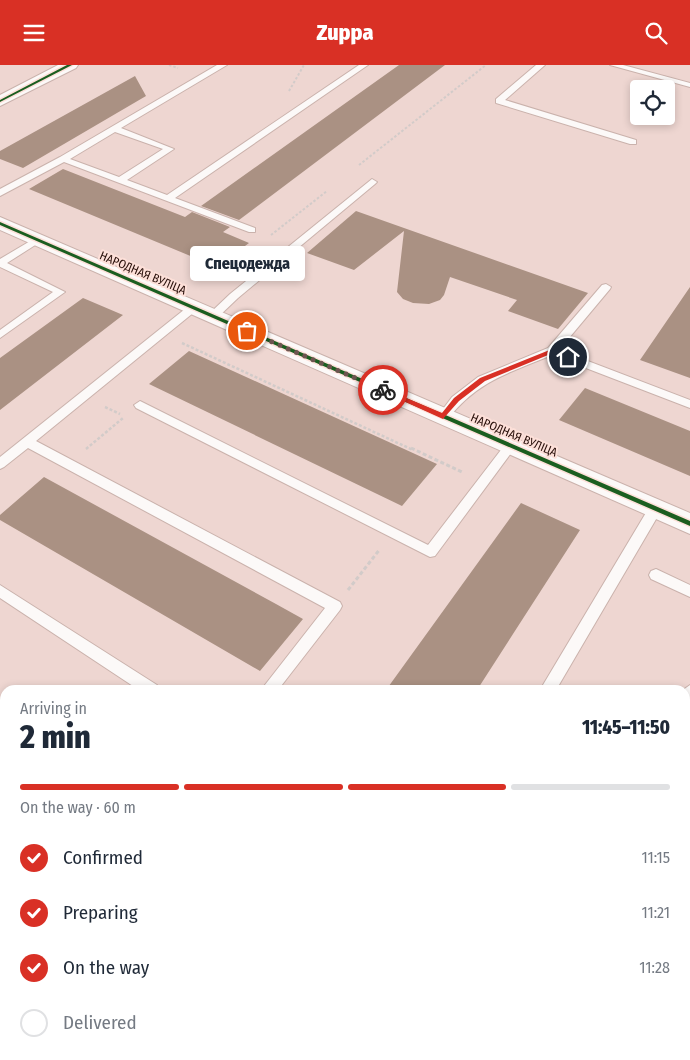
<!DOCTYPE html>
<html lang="en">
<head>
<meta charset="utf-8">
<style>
  body { margin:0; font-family:"Fira Sans Condensed",sans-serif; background:#f2f2f3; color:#1f2937; height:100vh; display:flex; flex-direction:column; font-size:19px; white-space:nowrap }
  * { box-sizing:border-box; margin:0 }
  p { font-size:16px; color:#747a83 }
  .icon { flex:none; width:28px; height:28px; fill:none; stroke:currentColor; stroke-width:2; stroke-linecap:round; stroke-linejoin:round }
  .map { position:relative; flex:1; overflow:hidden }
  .sheet { position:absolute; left:0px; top:620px; width:690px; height:375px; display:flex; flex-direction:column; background:#fff; border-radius:15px 15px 0 0; box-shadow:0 2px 8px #0003 }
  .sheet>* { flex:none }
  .buttons { position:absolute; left:630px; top:15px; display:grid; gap:10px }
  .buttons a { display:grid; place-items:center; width:45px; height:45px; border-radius:5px; background:#fff; box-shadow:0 2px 8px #0003; font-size:25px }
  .pin { position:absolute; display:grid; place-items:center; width:42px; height:42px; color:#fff; margin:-21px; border:2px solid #fff; border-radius:50%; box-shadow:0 1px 5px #0007 }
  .courier { position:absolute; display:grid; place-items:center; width:50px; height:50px; margin:-25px; border:4px solid #d93025; border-radius:50%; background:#fff; color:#222; box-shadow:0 1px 6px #0007 }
  .bubble { position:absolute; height:35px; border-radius:5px; background:#fff; box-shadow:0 2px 8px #0003; font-size:16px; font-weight:800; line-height:35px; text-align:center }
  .overview em { font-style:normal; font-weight:800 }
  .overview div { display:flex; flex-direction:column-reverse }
  .overview { display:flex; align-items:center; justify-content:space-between; height:85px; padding:0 20px }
  h1 { font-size:32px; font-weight:800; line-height:38px }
  .bar { display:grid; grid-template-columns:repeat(4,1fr); gap:8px 5px; align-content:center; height:60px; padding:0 20px }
  .bar i { height:6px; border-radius:4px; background:#e0e1e3 }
  .bar .selected { background:#d93025 }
  .bar p { grid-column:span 4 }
  ol { padding:0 20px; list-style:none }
  li { display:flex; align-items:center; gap:15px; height:55px }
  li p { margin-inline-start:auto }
  li .icon { padding:5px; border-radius:50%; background:#d93025; color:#fff; stroke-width:4 }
  li:last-child { color:#747a83 }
  li i { width:28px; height:28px; border:2px solid #e0e1e3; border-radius:50% }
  header { display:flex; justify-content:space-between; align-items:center; height:65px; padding:0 20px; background:#d93025; color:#fff; font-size:22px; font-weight:800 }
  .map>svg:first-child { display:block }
  .building { fill:#aa9183 }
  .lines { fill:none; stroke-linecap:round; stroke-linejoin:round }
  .lane-casing { stroke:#cab2ac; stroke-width:2 }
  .secondary-casing { stroke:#cab2ac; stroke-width:2 }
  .path-far3 { stroke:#d2cbc9; stroke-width:2; stroke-dasharray:2.5 2; stroke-linecap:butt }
  .path-far2 { stroke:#d2cbc9; stroke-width:2.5; stroke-dasharray:3 2; stroke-linecap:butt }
  .path-far1 { stroke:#d2cbc9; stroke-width:3; stroke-dasharray:4 2.5; stroke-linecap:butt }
  .path { stroke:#d2cbc9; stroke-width:4; stroke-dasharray:5 3; stroke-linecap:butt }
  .lane { fill:#fcf9f8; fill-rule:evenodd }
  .secondary { fill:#fcf9f8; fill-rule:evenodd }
  .cycleway-casing { stroke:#fde0d9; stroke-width:3 }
  .cycleway { fill:#1b5e20; fill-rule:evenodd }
  .route { fill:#d93025 }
  .done { stroke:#6d5550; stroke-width:5; stroke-dasharray:0 9 }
  .labels { text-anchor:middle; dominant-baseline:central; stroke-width:4; stroke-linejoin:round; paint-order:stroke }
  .street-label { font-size:12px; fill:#280f0a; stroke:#fde0d9 }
</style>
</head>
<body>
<header><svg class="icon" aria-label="menu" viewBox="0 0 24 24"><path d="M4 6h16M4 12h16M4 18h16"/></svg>Zuppa<svg class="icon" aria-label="search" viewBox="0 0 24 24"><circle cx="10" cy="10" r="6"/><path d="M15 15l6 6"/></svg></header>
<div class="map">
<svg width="690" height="995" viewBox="0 0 690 995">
  <rect width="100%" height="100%" fill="#eed6d1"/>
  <path class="building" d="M399,0H445L239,155L201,141Z
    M135,11L146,31L23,103L0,94V86Z
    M63,104L185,152L192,147L230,162L223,167L249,178L217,202L29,124Z
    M356,146L404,163L588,228L558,264L508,246L517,235L450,212L444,230L440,235L429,239L413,238L403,234L397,227L404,166L354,205L307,188Z
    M690,222V313L640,295Z
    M83,233L123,250L0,345V293Z
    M189,286L437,399L402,441L149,319Z
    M585,323L690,366V411L559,355Z
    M44,412L276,539L303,554L260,606L0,455V450Z
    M521,438L580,465L477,625H386Z"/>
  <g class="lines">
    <g class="lane-casing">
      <path id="lane" d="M217,0H227L121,63L174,84L127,115L167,130L359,0H368L175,133L255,163V167H249L64,97L0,131V124L60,92ZM115,67L163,84L119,112L70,94Z
        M536,0H545L505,35L636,75V79H630L496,38V34Z
        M610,0H623L690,18V22Z
        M372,114L377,117L375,119L238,233L217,253H209L208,251L209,249L230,229Z
        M37,172L42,175L40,177L7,198L65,227L0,273V265L53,227L0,202V194Z
        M606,219L611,222L610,224L559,285L690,335V343L552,290C509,308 477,316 447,355H439L437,352L452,332L478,312L548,283L602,220Z
        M194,239L198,240L199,242L198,244L36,376L340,537L342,541L340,545L278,625H261L325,543L28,383L4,402L0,404V392L190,240Z
        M140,336L428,480L507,377H515L517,380L435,491L430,492L136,343L134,340Z
        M655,439L660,441L662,444L556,625H540L650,441Z
        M656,504L690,520V532L651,514L649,510L651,506Z
        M0,520L157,620L160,625H139L0,533Z
        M690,620V642L685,644V625H683Z
        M685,961L690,963V984L685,982Z
        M75,990H97L95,995H73Z
        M287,990H308L306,995H285Z"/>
    </g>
    <g class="secondary-casing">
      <path id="secondary" d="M58,0H78L76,3L0,41V30Z
        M0,152L690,448V469L0,165Z"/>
    </g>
    <path class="path-far3" d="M169,0L178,3
      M289,26L304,0
      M359,100L486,0
      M271,170L327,126"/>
    <path class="path-far2" d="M182,278L413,385
      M105,342L120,349
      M86,384L123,353"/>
    <path class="path-far1" d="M411,383L462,407
      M348,525L380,484"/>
    <path class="path" d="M0,704L5,702
      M161,995L162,990
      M530,995L532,990"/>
    <use href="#lane" class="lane"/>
    <use href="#secondary" class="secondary"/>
    <g class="cycleway-casing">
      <path id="cycleway" d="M67,0H72L0,37V35Z
        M0,157L690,456V461L0,160Z"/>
    </g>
    <use href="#cycleway" class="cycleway"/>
  </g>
  <path class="route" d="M552,284L571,292L568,294L553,288L485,316L459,336L443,354L379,325L385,324L442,348L454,333L480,313Z"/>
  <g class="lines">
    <path class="done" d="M247,266L383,325"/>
  </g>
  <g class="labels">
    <g class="street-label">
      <text transform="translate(143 208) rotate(23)">НАРОДНАЯ ВУЛІЦА</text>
      <text transform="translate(514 370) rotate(23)">НАРОДНАЯ ВУЛІЦА</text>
    </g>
  </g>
</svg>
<div class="buttons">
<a><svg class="icon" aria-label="locate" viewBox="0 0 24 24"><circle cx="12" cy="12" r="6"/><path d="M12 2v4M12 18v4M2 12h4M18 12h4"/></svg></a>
</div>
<div class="pin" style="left:247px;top:266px;background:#ea580c"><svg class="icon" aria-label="bag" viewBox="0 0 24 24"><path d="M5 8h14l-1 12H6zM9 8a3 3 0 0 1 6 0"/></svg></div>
<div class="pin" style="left:568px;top:292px;background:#1f2937"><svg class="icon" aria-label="home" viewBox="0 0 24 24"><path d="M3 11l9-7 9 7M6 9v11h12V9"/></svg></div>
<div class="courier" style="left:383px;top:325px"><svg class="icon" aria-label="bike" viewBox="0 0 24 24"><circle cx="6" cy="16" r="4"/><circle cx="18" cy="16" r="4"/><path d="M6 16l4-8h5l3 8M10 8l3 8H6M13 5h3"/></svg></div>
<div class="bubble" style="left:190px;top:181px;width:115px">Спецодежда</div>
<section class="sheet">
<div class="overview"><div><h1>2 min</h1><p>Arriving in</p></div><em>11:45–11:50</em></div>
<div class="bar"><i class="selected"></i><i class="selected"></i><i class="selected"></i><i></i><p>On the way · 60 m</p></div>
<ol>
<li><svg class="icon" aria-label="check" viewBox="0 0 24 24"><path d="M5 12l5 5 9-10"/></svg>Confirmed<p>11:15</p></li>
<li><svg class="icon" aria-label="check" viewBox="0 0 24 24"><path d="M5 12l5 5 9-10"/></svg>Preparing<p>11:21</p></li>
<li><svg class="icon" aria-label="check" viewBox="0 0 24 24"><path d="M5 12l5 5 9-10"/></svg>On the way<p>11:28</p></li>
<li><i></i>Delivered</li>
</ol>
</section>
</div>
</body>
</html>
